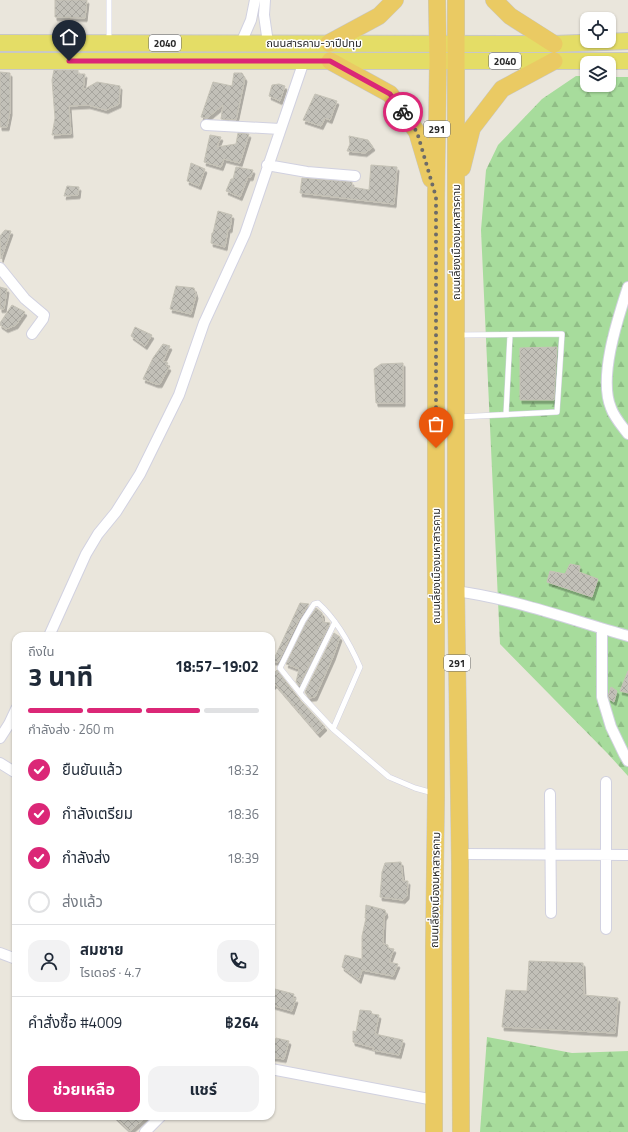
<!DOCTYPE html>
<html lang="th">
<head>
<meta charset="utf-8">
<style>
  body { margin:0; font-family:"Titillium Web","Noto Sans Thai",sans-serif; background:#f2f2f3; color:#1f2937; height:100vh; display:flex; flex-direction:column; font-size:15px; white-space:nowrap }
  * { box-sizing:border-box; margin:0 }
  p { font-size:13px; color:#747a83 }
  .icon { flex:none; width:22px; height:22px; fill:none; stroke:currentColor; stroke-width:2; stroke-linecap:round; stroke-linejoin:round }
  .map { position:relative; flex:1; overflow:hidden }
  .panel { position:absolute; left:12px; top:632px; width:263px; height:488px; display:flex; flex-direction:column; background:#fff; border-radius:12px; box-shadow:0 1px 3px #0004 }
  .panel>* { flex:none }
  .controls { position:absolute; left:580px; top:12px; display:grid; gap:8px }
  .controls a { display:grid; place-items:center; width:36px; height:36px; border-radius:8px; background:#fff; box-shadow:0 1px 3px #0004; font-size:20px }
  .pin { position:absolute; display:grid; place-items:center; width:34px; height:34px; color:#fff; margin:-41px -17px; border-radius:50% 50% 50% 0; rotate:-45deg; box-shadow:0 0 4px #0007 }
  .pin .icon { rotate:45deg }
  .courier { position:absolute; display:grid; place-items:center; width:40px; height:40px; margin:-20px; border:3px solid #db2777; border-radius:50%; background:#fff; color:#222; box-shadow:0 1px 5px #0007 }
  .overview em { font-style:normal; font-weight:700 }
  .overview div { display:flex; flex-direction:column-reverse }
  .overview { display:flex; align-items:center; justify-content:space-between; height:68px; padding:0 16px }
  h1 { font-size:26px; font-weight:700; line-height:30px }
  .bar { display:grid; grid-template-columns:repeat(4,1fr); gap:6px 4px; align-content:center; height:48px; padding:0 16px }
  .bar i { height:5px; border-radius:3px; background:#e0e1e3 }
  .bar .current { background:#db2777 }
  .bar p { grid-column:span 4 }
  .line { display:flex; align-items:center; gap:10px; padding:0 16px; border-top:1px solid #e0e1e3 }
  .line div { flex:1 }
  .round { display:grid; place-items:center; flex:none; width:42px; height:42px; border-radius:12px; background:#f2f2f3 }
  ol { padding:0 16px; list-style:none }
  li { display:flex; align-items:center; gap:12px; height:44px }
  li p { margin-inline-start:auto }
  li .icon { padding:4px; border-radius:50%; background:#db2777; color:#fff; stroke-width:4 }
  li:last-child { color:#747a83 }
  li i { width:22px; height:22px; border:2px solid #e0e1e3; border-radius:50% }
  .button { display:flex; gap:8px; margin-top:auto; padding:8px 16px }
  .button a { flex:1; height:46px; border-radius:12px; background:#db2777; color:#fff; font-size:16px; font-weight:700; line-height:46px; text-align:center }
  .button a+a { background:#f2f2f3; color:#1f2937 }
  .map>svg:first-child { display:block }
  .forest { fill:url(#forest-firs) }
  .building { fill:url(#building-cross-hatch); stroke:#c5c2b6; filter:url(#shadow) }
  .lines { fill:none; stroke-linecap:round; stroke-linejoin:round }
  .service-casing { stroke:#d1d1e0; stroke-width:6 }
  .minor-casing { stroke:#d1d1e0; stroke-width:12 }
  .primary-casing { stroke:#c7c7c7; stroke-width:18 }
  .trunk-casing { stroke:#c7c7c7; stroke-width:18 }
  .service { stroke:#fff; stroke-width:5 }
  .minor { stroke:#fff; stroke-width:10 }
  .primary { stroke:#e4dd66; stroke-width:16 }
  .trunk { stroke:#eaca63; stroke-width:17 }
  .done { stroke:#6d6b68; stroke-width:4; stroke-dasharray:0 7.2 }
  .route { stroke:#db2777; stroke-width:5 }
  .labels { text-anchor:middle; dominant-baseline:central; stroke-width:3; stroke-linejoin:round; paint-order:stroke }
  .shield { fill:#fff; stroke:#696969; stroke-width:1 }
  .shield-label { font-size:10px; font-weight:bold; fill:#292929 }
  .street-label { font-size:11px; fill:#292929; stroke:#fff }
</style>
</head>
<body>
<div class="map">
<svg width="628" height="1132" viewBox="0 0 628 1132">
  <defs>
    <pattern id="forest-firs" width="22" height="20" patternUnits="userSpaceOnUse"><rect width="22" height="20" fill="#a7dc9c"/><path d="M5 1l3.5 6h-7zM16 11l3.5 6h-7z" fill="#90bd86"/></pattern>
    <pattern id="building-cross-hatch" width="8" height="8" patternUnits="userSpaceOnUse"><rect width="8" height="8" fill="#c2c0b8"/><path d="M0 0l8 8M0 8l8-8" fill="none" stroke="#a7a59e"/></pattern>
    <filter id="shadow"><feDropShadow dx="2" dy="3.5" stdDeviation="0" flood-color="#0004"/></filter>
  </defs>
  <rect width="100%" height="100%" fill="#eae6dc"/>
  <path class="forest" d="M576,76H587V85H609V77H628V776L609,755L500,644L481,230L486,170L498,145L542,99Z
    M487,1037L572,1053L628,1051V1132H480Z"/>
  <path class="building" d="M55,0H87L85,18L55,17Z
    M54,70H78V74H85L83,90L97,82L120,86L119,104L106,110L88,105L69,106L71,134L52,135L55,118L52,80Z
    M0,72L10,73V112L7,127H0Z
    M234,73H242L245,78L236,120L221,119L223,105L207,118L201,117L213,82L232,86Z
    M279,84L285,86L280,101L269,96L272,85Z
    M315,94L337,101L330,120L325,118L321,126L303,120Z
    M238,133L249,134L240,163L224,159L221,167L204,162L210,135L221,137L217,147L236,144Z
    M349,136L368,140L373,147L365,153L347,151L350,144Z
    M191,163L205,169L199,186L187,181Z
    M371,165L397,167L394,204L300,193L302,178L352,182V187L369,190Z
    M236,167L253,170L251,177H248L240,197L226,191L231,179H233Z
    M67,186L79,187L78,195L64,196Z
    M218,211L232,215L230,229H228L225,247L211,243L212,233H213Z
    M5,230L11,231L1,259L0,236Z
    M176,286L194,288L196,295L191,314L170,309Z
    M0,287L7,289L4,309H0Z
    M12,305L25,312L16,325L6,329L0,325V323Z
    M135,327L152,335L145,346L131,336Z
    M163,344L170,346L163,361L168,363L166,366L169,367L160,384H156L143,379L153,358Z
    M557,347L554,400H520V348Z
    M403,363V403H376L374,369L381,364Z
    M570,564L580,566L579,572L598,579L592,597L547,582L550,571L565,574Z
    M300,603L309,604L299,619L278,662L273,661Z
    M316,608L322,613L323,622L330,623L299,686L296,682L299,669L286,664L306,623Z
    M334,633L340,637L333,657L315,697L309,698L305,692Z
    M277,670L301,701L325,727L318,734L275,684L271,688V676Z
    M628,671V693L620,691Z
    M611,687L617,691L614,702L609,699L608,696Z
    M401,862L403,881H408L407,896L403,900L380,897L382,872L385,863Z
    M366,905L385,910L386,914L384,917L383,944L388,945V948L394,949L389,962L398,964L393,976L362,970L359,980L342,967L345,955L362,959V936L366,918H365Z
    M529,961L583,963L584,995L618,998L615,1033L502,1027L506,990L527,991Z
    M271,988L294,994L293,999H296L292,1011L271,1005Z
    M360,1010L371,1011L372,1014L379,1015L375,1034L403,1040L399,1055L373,1050L374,1048L353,1042V1031L356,1032Z
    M276,1038L289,1041L284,1059L271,1057Z
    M114,1116H147L130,1131Z"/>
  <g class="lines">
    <g class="service-casing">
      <path id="service" d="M109,0V40
        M506,414L510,335
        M458,417L557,412L562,334L458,335
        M300,693L335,622
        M333,729L360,667C350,644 337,620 318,603L314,604L303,621L280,668L304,698L333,729L389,777L415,788L433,793"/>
    </g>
    <g class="minor-casing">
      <path id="minor" d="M265,0L264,15L268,43
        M241,43L251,20L255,0
        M206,125L280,129
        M267,165L307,172L355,176
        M0,268L25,299L44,315L43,319L32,334
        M628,287C618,318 598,377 611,408C614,417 622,426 628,434
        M456,591C515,599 571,620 628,636
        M602,629V697L611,727L624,754L628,761
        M49,636L86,554L98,534L116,512L140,474L179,395L204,323L245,234L304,61
        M0,738L9,724L16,709
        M0,763L16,773
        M550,794L551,913
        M460,854L628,855
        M606,929V782
        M0,953L16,959
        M271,1069L434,1100
        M145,1132L161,1116"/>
    </g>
    <g class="primary-casing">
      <path id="primary" d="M0,43L554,44L628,41
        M0,61H628"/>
    </g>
    <g class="trunk-casing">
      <path id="trunk" d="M456,0V591L460,863L461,1132
        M494,0L510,16L554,44
        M329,43L379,16L395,0
        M330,61L390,94L417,132L431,179
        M462,168L472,128L502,89L554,61
        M434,1132V946L436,797V197L438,61L437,0"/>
    </g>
    <use href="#service" class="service"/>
    <use href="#minor" class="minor"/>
    <use href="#primary" class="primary"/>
    <use href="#trunk" class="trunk"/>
  </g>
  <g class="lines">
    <path class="done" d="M403,112L417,132L436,197V448"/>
    <path class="route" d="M69,61H330L390,94L403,112"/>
  </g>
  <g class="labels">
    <g class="shield">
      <rect x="149" y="35" width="32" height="16" rx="3"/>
      <rect x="489" y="53" width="32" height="16" rx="3"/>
      <rect x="424" y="121" width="26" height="16" rx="3"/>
      <rect x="444" y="655" width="26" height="16" rx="3"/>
    </g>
    <g class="shield-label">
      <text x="165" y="43">2040</text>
      <text x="505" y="61">2040</text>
      <text x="437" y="129">291</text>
      <text x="457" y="663">291</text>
    </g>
    <g class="street-label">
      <text x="314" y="43">ถนนสารคาม-วาปีปทุม</text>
      <text transform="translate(456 242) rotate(-90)">ถนนเลี่ยงเมืองมหาสารคาม</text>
      <text transform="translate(436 566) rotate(-90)">ถนนเลี่ยงเมืองมหาสารคาม</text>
      <text transform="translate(435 890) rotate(-89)">ถนนเลี่ยงเมืองมหาสารคาม</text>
    </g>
  </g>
</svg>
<div class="controls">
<a><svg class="icon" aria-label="locate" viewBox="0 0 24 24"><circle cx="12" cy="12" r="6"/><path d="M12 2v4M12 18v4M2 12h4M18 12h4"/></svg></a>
<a><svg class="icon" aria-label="layers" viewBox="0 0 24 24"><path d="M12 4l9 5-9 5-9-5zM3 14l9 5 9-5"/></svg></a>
</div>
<div class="pin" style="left:436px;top:448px;background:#ea580c"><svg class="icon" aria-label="bag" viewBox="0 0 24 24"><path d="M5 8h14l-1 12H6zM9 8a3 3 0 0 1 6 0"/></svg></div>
<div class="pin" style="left:69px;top:61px;background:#1f2937"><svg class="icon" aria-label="home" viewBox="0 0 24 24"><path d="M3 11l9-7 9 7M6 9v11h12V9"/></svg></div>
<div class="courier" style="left:403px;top:112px"><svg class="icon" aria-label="bike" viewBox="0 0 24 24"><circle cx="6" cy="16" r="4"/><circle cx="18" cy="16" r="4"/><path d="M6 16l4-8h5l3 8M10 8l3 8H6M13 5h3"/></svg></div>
<section class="panel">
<div class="overview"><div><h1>3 นาที</h1><p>ถึงใน</p></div><em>18:57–19:02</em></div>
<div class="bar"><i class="current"></i><i class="current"></i><i class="current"></i><i></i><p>กำลังส่ง · 260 m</p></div>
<ol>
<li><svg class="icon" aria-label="check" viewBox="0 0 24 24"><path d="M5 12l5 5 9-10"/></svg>ยืนยันแล้ว<p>18:32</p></li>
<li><svg class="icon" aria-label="check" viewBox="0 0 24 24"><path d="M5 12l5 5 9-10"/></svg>กำลังเตรียม<p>18:36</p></li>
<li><svg class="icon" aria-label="check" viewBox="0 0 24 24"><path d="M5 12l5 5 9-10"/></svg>กำลังส่ง<p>18:39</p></li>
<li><i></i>ส่งแล้ว</li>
</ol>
<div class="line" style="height:72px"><a class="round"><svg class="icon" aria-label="person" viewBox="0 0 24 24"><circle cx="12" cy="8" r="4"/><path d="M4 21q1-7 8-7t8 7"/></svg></a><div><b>สมชาย</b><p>ไรเดอร์ · 4.7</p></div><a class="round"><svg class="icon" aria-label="phone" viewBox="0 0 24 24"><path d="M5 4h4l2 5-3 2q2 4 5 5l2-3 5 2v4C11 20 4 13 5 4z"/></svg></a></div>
<div class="line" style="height:52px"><div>คำสั่งซื้อ #4009</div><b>฿264</b></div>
<div class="button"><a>ช่วยเหลือ</a><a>แชร์</a></div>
</section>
</div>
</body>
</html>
